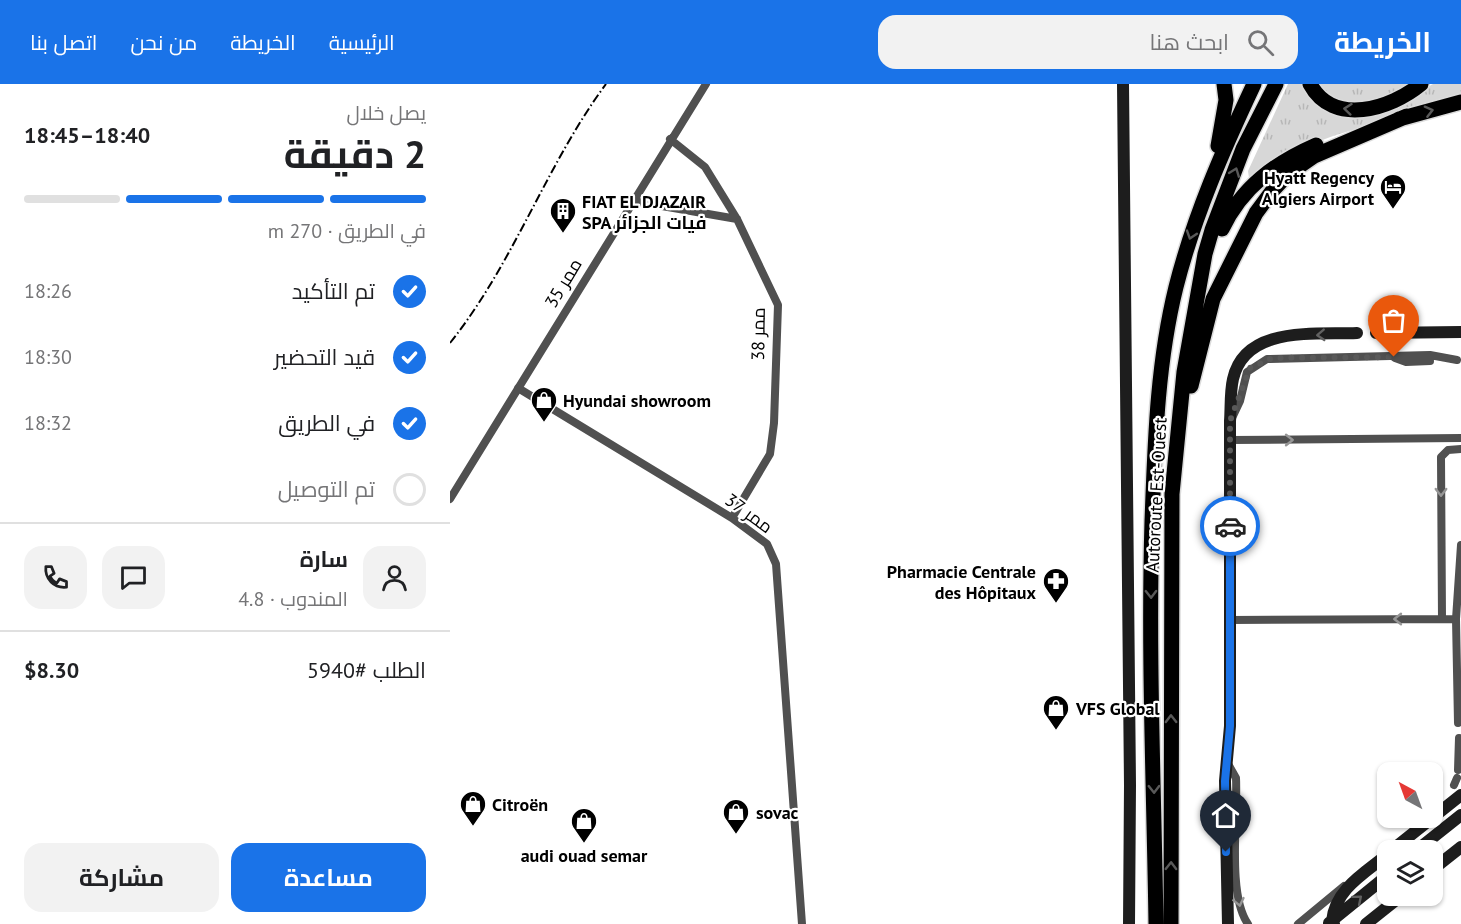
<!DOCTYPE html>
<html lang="ar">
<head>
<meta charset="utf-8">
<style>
  body { margin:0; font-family:"PT Sans",Cairo,sans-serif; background:#f2f2f2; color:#202124; direction:rtl; height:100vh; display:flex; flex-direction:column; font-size:22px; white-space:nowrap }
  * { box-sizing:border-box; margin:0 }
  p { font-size:20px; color:#757577 }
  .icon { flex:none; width:33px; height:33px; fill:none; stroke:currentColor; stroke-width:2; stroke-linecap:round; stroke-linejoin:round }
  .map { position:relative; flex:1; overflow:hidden; direction:ltr }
  .side { display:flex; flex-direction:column; background:#fff; width:450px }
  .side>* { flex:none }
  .needle { width:39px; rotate:319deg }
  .buttons { position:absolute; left:927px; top:678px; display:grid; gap:12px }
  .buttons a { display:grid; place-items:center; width:66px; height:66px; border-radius:12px; background:#fff; box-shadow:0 2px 4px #0004; font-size:30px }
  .pin { position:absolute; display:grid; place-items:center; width:51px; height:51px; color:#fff; margin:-62px -26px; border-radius:50% 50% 50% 0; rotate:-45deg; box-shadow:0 0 6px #0007 }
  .pin .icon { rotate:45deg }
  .courier { position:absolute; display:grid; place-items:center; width:60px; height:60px; margin:-30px; border:4px solid #1a73e8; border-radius:50%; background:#fff; color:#222; box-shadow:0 2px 8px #0007 }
  .overview em { font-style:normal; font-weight:700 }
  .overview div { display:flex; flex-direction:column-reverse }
  .overview { display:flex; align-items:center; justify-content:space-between; height:102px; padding:0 24px }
  h1 { font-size:39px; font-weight:700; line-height:45px }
  .bar { display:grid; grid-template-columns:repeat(4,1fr); gap:9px 6px; align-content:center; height:72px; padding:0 24px }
  .bar i { height:8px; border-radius:4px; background:#e0e0e0 }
  .bar .current { background:#1a73e8 }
  .bar p { grid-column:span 4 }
  .line { display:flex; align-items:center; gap:15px; padding:0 24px; border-top:2px solid #e0e0e0 }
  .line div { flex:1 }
  .round { display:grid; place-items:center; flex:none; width:63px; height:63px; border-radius:18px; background:#f2f2f2 }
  ol { padding:0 24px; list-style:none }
  li { display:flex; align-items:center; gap:18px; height:66px }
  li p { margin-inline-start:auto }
  li .icon { padding:6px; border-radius:50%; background:#1a73e8; color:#fff; stroke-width:4 }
  li:last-child { color:#757577 }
  li i { width:33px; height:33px; border:3px solid #e0e0e0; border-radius:50% }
  .cta { display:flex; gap:12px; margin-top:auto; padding:12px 24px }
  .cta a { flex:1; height:69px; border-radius:18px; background:#1a73e8; color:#fff; font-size:24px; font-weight:700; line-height:69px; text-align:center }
  .cta a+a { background:#f2f2f2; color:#202124 }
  header { display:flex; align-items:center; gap:36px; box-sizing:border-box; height:84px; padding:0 30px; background:#1a73e8; color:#fff }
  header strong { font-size:28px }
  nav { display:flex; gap:33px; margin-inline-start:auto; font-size:21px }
  .search { width:420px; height:54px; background:#f2f2f2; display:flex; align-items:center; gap:15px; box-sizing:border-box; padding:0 21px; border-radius:18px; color:#757577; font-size:22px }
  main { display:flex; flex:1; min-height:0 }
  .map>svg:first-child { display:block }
  .grass { fill:url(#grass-tufts) }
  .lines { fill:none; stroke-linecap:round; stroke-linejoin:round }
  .highway-casing { stroke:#dbdbdb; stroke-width:18 }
  .street { stroke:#505050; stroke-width:8 }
  .secondary { stroke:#1d1d1d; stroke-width:12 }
  .highway { stroke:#000; stroke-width:15 }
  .rail { stroke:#000; stroke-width:2; stroke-dasharray:9 3 1.5 3; stroke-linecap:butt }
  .oneway { stroke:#595959 }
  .oneway2 { stroke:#616161 }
  .oneway3 { stroke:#969696 }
  .done { stroke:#595959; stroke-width:6; stroke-dasharray:0 10.8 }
  .route { stroke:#1a73e8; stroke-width:8 }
  .labels { text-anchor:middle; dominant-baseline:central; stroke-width:4.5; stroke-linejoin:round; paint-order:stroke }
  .poi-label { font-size:18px; font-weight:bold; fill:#000; stroke:#fff; text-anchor:start }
  .street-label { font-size:18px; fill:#000; stroke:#fff }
</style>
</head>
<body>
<header>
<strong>الخريطة</strong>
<div class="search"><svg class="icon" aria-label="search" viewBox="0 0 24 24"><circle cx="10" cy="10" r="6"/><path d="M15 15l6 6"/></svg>ابحث هنا</div>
<nav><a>الرئيسية</a><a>الخريطة</a><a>من نحن</a><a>اتصل بنا</a></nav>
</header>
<main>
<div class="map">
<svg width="1011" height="840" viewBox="0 0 1011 840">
  <defs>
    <pattern id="grass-tufts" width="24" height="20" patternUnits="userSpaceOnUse" patternTransform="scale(1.5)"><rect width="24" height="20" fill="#d7d7d7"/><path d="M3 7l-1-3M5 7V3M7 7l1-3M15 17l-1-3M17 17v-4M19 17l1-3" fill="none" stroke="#b7b7b7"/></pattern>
  </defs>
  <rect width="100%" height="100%" fill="#fff"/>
  <path class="grass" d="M838,0H853C859,14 868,23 882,28C913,42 941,26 968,11C973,8 978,2 983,0C991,0 1003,0 1011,0V13L883,52L859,61L799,94L798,87Z
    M864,0H967L945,15L891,23Z"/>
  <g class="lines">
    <g class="highway-casing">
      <path id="highway" d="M860,0C883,43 941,25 971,0
        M949,35L1011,18
        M768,62L776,16L774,0
        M772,145C792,103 825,79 866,61
        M741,302L763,215L806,129L823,106L838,90L864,72L957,32
        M706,840C704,706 698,571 702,437C705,358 707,280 726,203C744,132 773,66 804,0
        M721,840L722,410L734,288L755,170L762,146L793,65L826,0"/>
    </g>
    <path class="street" d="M220,55L255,83L287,135L328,221L324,339L320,370L282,434
      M183,117L287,135
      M945,274L956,278L980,277
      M68,304L282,434L317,460L326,480L352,840
      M782,334L790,317L797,288L817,275L980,271L1007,276
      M780,356L1011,354
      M0,415L256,0
      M992,534L991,373L998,366L1011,365
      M780,536L1006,535
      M1008,639L1006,535L1011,461
      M777,678L786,694C788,732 777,811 798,840
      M1008,686L1009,654
      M1004,701L1007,694
      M848,840L894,802"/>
    <path class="secondary" d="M673,0L680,701L679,840
      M926,249L1011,248
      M942,766L1011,711
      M967,766L1011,731
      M982,786L1011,763
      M879,839L938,791
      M778,840L775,697L780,642V337C781,323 780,308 783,295C795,241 865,251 907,249
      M884,840L882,837C885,805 915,789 938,770
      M916,840L951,812"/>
    <use href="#highway" class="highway"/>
    <path class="rail" d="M0,259C64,179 96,81 156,0"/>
  </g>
  <defs><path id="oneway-chevron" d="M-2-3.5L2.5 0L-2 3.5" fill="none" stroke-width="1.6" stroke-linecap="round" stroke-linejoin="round" transform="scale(1.5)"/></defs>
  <g class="oneway">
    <use href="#oneway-chevron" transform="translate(898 25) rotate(-174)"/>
    <use href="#oneway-chevron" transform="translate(979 27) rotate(-14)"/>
    <use href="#oneway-chevron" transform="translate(785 88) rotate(-69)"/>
    <use href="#oneway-chevron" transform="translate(741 151) rotate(108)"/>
    <use href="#oneway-chevron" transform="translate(701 510) rotate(89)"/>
    <use href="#oneway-chevron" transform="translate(721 635) rotate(-91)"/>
    <use href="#oneway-chevron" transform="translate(704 705) rotate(89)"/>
    <use href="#oneway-chevron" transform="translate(721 782) rotate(-89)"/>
  </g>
  <g class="oneway2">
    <use href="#oneway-chevron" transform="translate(871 251) rotate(177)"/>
    <use href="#oneway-chevron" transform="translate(908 815) rotate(-40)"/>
  </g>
  <g class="oneway3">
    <use href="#oneway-chevron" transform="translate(839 356)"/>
    <use href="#oneway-chevron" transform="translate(991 408) rotate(90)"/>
    <use href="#oneway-chevron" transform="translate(948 535) rotate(180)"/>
    <use href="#oneway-chevron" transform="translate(789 818) rotate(78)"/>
  </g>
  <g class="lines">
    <path class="done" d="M780,442V337L800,284L822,274L944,273"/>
    <path class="route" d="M776,768L775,697L780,642V442"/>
  </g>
  <defs>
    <g id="hotel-pin" transform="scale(1.35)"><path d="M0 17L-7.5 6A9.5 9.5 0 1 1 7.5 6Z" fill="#000" stroke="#fff"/><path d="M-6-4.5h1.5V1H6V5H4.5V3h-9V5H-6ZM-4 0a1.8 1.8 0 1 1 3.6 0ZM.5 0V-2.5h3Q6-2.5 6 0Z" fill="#fff"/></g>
    <g id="building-pin" transform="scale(1.35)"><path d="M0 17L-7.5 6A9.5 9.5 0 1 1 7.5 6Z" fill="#000" stroke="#fff"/><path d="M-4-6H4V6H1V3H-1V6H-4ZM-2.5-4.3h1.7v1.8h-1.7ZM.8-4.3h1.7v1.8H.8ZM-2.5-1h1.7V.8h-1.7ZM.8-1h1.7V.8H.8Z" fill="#fff"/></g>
    <g id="shop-pin" transform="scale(1.35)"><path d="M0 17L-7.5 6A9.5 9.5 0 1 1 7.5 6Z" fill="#000" stroke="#fff"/><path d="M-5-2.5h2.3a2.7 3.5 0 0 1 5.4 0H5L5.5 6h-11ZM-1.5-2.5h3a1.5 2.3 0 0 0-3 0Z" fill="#fff"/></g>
    <g id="pharmacy-pin" transform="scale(1.35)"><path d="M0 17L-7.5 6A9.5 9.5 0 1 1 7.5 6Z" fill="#000" stroke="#fff"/><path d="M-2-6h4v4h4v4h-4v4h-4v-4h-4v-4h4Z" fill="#fff"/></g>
  </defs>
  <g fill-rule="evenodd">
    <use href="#hotel-pin" x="943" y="103"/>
    <use href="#building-pin" x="113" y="127"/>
    <use href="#shop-pin" x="94" y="316"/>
    <use href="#pharmacy-pin" x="606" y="497"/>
    <use href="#shop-pin" x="606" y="624"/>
    <use href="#shop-pin" x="23" y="720"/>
    <use href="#shop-pin" x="286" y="728"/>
    <use href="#shop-pin" x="134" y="737"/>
  </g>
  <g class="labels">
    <g class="poi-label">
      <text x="924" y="93" text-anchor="end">Hyatt Regency<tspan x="924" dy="21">Algiers Airport</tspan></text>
      <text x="132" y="117">FIAT EL DJAZAIR<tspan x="132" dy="21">SPA فيات الجزائر</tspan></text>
      <text x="113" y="316">Hyundai showroom</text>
      <text x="586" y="487" text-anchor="end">Pharmacie Centrale<tspan x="586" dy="21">des Hôpitaux</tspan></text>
      <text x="626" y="624">VFS Global</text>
      <text x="42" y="720">Citroën</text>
      <text x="306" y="728">sovac</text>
      <text x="134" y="771" text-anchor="middle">audi ouad semar</text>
    </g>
    <g class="street-label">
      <text transform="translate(113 199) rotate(-59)">ممر 35</text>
      <text transform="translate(308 250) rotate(-89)">ممر 38</text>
      <text transform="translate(706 411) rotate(-87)">Autoroute Est-Ouest</text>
      <text transform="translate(299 429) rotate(36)">ممر 37</text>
    </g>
  </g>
</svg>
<div class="buttons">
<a><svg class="needle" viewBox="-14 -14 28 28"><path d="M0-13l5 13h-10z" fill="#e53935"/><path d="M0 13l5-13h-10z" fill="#757577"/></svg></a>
<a><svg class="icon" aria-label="layers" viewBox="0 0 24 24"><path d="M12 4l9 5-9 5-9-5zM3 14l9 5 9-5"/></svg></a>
</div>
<div class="pin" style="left:944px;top:273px;background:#ea580c"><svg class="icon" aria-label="bag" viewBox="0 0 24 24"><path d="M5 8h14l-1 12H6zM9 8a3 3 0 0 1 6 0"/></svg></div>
<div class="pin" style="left:776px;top:768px;background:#1f2937"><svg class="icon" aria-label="home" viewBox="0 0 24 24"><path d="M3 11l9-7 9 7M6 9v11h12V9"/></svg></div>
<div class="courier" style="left:780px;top:442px"><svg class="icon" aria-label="car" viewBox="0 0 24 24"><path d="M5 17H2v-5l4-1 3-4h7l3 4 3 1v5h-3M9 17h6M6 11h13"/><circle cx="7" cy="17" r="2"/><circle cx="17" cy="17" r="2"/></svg></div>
</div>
<section class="side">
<div class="overview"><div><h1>2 دقيقة</h1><p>يصل خلال</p></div><em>18:40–18:45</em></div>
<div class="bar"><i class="current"></i><i class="current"></i><i class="current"></i><i></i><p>في الطريق · 270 m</p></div>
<ol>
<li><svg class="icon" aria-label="check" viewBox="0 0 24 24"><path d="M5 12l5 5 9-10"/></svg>تم التأكيد<p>18:26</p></li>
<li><svg class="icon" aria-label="check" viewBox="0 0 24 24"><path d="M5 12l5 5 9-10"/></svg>قيد التحضير<p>18:30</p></li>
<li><svg class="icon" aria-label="check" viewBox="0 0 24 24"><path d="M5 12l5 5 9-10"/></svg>في الطريق<p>18:32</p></li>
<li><i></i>تم التوصيل</li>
</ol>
<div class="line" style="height:108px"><a class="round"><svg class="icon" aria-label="person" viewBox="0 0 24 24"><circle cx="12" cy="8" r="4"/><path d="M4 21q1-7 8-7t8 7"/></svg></a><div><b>سارة</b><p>المندوب · 4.8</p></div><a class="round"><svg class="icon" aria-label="chat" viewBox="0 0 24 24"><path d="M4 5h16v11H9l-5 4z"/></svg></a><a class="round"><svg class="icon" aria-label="phone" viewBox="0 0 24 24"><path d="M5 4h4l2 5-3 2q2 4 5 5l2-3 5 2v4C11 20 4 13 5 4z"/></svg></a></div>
<div class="line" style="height:78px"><div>الطلب #5940</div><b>$8.30</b></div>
<div class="cta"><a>مساعدة</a><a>مشاركة</a></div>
</section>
</main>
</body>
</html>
